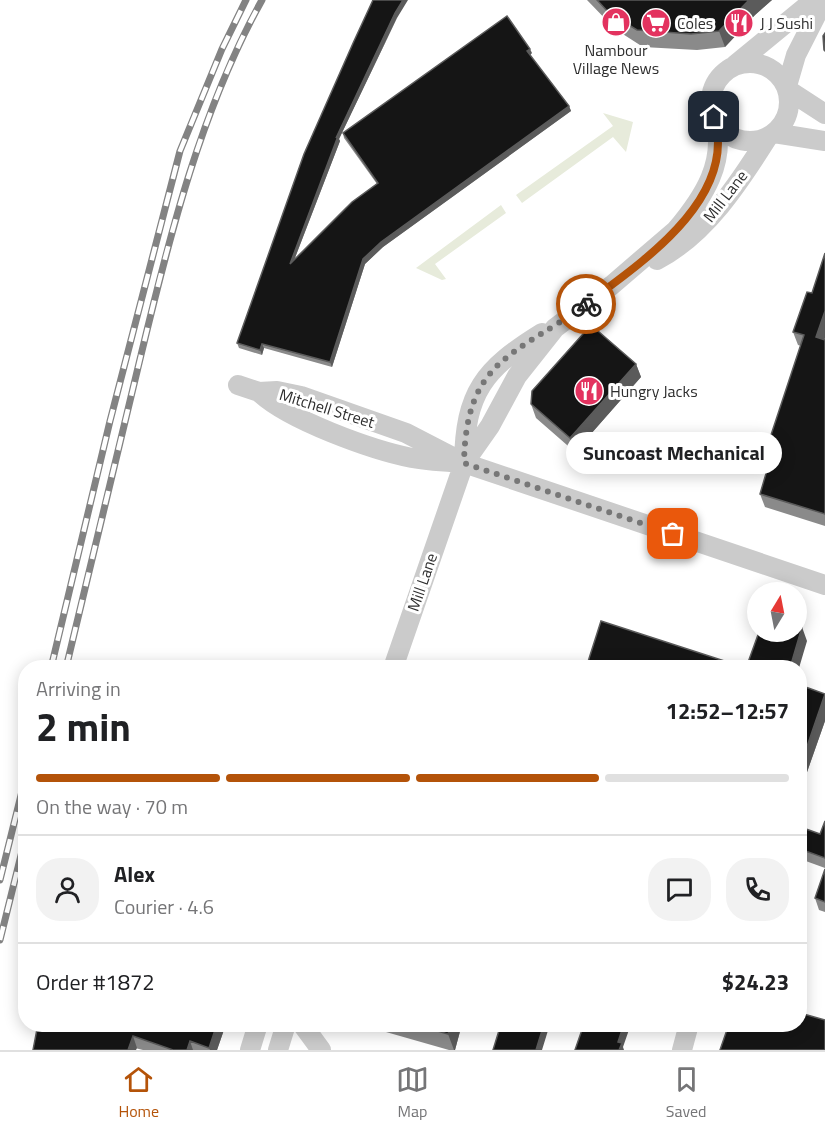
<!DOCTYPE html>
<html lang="en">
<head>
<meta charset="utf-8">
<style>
  body { margin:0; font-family:"Titillium Web",sans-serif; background:#f2f2f2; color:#202124; height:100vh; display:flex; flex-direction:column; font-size:22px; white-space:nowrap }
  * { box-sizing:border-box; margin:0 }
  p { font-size:20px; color:#757577 }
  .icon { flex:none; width:33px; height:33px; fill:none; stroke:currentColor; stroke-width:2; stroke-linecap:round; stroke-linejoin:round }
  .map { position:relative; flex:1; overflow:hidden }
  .sheet { position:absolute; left:18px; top:660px; width:789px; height:372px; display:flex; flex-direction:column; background:#fff; border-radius:24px; box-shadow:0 3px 15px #0003 }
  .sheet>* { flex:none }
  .needle { width:39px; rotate:10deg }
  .fabs { position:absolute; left:747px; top:582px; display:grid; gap:12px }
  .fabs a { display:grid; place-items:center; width:60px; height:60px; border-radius:50%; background:#fff; box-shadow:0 3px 15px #0003; font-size:30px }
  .pin { position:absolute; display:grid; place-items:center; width:51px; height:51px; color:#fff; margin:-26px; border-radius:12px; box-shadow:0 3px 9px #0006 }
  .courier { position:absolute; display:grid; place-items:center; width:60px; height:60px; margin:-30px; border:4px solid #b45309; border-radius:50%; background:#fff; color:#222; box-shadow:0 2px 8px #0007 }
  .bubble { position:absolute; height:42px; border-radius:21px; background:#fff; box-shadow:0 3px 15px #0003; font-size:20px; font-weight:700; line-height:42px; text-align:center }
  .headline em { font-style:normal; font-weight:700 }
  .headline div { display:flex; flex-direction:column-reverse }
  .headline { display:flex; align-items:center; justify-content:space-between; height:102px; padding:0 18px }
  h1 { font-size:39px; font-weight:700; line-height:45px }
  .bar { display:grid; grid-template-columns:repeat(4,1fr); gap:9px 6px; align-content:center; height:72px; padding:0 18px }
  .bar i { height:8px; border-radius:4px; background:#e0e0e0 }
  .bar .on { background:#b45309 }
  .bar p { grid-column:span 4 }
  .line { display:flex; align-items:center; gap:15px; padding:0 18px; border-top:2px solid #e0e0e0 }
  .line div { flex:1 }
  .round { display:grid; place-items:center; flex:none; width:63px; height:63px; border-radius:24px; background:#f2f2f2 }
  .dock { display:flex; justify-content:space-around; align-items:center; height:84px; border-top:2px solid #e0e0e0; background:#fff; font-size:16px; color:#757577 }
  .dock a { display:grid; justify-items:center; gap:3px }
  .dock .on { color:#b45309 }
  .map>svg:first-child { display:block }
  .green { fill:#e7ebdb }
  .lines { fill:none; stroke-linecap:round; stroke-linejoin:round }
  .street { stroke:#cbcbcb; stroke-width:20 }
  .rail-casing { stroke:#838383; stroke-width:7 }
  .rail { stroke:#fff; stroke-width:4.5; stroke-dasharray:14; stroke-linecap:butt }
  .wall { fill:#8a8a8a }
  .shaded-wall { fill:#5b5b5b }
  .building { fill:#151515; stroke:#5b5b5b; stroke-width:1.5 }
  .done { stroke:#777; stroke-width:6; stroke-dasharray:0 10.8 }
  .route { stroke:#b45309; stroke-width:8 }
  .labels { text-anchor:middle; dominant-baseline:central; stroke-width:6; stroke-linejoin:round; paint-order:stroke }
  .poi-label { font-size:16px; fill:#2e2e2e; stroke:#fff; text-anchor:start }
  .street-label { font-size:16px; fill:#2e2e2e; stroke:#fff }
</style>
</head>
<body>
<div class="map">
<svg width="825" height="1050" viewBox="0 0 825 1050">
  <rect width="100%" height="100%" fill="#fff"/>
  <path class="green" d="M603,113L633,122L626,152L613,137L522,203L516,195L613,126Z
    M501,205L506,213L435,264L446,279L442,280L416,268Z"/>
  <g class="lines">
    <path class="street" d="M711 102a39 39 0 1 1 78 0a39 39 0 1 1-78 0Z
      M735,65L814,0
      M787,86L796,55L824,0
      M788,90L825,114
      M774,133L825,141
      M657,260C706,234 739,183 768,137
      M238,385L259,392
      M464,463C446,462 429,461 412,458C372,450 288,420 259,392L277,391L301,396L406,433L464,463L825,585
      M464,463C465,392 484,369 542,333
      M393,668L464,463L490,426L517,376L555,328L612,285L676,230C703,198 728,161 714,117
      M302,1024L321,1050
      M250,1050L258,1024
      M278,1050L286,1024
      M682,1050L689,1024"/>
    <g class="rail-casing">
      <path id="rail" d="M51,668L110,421L180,151L222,49L246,0
        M66,668C91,563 116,459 141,355C170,234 201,110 262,0
        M0,880L26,775
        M0,940L26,835"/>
    </g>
    <use href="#rail" class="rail"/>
  </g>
  <path class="wall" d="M587,0H772L755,15L725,47L697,50L643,47L615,29Z
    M397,18L339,139L340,141L295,258L377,184L344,138L343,133L532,53L530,55L569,106L571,111L383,247L365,264L332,367L264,348L262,355L239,348L237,343Z
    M812,293L825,340V526L765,507L760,494L773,451L769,441L801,346L798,345L793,332Z
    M636,364L641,377L575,452L536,418L531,404Z
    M800,685L825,694V721L806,775L800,772Z
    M825,821V868L803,860L800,850V847L820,834Z
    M825,869V912L819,910L815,898Z
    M38,1024H226L217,1050H143Z
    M358,1024H462L455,1050H449Z"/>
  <path class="shaded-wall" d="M403,0H408L397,18L339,139L340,141L291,268L290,264L336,138L395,13Z
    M749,0H772L755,15L725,47L719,31Z
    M530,49L532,53L529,56L527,51Z
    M569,106L571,111L383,247L365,264L332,367L330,362L363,259L381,242Z
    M825,311V338L821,350L816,337Z
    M262,344L264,348L262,355L260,350Z
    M636,364L641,377L575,452L570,438Z
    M802,627L807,641L799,668H790Z
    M825,694V721L806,775L802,761Z
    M803,891L807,903L800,924V901Z
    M800,940L805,951L800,968Z
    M800,974L803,983L800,993Z
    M217,1024H226L217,1050H210L209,1048Z
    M451,1024H462L455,1050H454L448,1034Z
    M544,1024H550L542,1050H536Z
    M624,1024H631L623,1047L624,1050H619L618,1042Z
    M133,1036L137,1048L136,1050H128Z
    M190,1041L193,1050H187Z"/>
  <path class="building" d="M373,0H403L395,13L336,138L338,136L290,264L352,202L378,183L343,133L507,16L530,49L527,51L569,106L381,242L363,259L330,362L262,344L260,350L237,343L304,154L354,41Z
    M597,0H749L719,31L691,34L637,30L609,13Z
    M825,33V51L824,50L823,36Z
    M825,253V311L816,337L825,340V514L760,494L775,443L769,441L804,335L793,332L807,292L812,293Z
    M591,325L636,364L570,438L531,404L532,391Z
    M601,621L746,668H586Z
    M796,625L802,627L790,668H746L759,632H796Z
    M800,685L825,694L802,761L800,760Z
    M825,821V858L800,849L806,829L820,834Z
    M825,869V902L815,898Z
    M800,890L803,891L800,901Z
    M800,1013L825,1020V1050H720L729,1024H800Z
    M38,1024H217L209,1048L190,1041L187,1050H173L133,1036L128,1050H33Z
    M414,1024H451L448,1034Z
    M501,1024H544L536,1050H493Z
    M584,1024H624L618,1042L622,1043L619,1050H575Z"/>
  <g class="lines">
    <path class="done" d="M586,304C514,357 466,359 464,463L673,534"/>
    <path class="route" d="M586,304C641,263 739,198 714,117"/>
  </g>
  <defs>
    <g id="shop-disc" transform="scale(1.5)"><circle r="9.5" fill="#e3325f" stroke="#fff"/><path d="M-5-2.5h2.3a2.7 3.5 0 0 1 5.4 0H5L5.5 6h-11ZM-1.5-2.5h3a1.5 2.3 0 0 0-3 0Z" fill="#fff"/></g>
    <g id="supermarket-disc" transform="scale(1.5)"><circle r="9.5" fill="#e3325f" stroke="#fff"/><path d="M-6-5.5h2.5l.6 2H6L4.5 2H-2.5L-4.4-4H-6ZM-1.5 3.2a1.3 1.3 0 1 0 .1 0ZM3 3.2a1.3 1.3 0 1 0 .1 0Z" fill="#fff"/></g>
    <g id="restaurant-disc" transform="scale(1.5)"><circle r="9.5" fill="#e3325f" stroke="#fff"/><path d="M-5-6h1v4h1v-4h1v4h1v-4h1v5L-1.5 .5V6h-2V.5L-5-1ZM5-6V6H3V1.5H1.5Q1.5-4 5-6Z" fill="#fff"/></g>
  </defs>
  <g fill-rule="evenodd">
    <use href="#shop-disc" x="616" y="22"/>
    <use href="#supermarket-disc" x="656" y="23"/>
    <use href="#restaurant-disc" x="739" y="23"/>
    <use href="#restaurant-disc" x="589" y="391"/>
  </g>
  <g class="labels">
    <g class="poi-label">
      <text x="677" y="23">Coles</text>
      <text x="760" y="23">J J Sushi</text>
      <text x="616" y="50" text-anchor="middle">Nambour<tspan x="616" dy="18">Village News</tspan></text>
      <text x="610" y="391">Hungry Jacks</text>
    </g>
    <g class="street-label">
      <text transform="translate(725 196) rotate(-52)">Mill Lane</text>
      <text transform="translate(327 408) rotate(17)">Mitchell Street</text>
      <text transform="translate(422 582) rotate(-71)">Mill Lane</text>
    </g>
  </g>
</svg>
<div class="fabs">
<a><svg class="needle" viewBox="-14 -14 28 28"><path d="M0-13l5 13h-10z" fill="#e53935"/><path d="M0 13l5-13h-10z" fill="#757577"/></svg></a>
</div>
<div class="pin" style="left:673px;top:534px;background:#ea580c"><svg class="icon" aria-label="bag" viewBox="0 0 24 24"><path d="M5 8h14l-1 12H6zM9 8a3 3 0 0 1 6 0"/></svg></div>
<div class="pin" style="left:714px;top:117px;background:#1f2937"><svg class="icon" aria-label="home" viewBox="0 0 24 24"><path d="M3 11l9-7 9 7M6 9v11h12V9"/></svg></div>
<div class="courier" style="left:586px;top:304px"><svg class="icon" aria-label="bike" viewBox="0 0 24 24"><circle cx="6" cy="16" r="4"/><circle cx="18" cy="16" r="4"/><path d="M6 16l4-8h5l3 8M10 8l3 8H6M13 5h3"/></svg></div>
<div class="bubble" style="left:566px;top:432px;width:216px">Suncoast Mechanical</div>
<section class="sheet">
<div class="headline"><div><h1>2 min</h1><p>Arriving in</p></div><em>12:52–12:57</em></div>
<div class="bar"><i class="on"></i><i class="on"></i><i class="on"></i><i></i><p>On the way · 70 m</p></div>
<div class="line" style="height:108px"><a class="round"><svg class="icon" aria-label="person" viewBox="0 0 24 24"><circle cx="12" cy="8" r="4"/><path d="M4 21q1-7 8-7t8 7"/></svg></a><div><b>Alex</b><p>Courier · 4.6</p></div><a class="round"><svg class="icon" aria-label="chat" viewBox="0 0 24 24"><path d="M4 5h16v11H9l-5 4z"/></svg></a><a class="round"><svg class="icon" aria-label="phone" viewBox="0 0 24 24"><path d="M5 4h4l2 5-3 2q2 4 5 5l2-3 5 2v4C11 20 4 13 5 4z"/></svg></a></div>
<div class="line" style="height:78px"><div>Order #1872</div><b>$24.23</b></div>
</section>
</div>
<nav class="dock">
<a class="on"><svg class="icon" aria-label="home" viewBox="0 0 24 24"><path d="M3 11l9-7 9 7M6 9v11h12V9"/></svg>Home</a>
<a><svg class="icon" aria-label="map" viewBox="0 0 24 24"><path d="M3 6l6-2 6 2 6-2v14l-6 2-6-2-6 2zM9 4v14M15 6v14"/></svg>Map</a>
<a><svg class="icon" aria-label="saved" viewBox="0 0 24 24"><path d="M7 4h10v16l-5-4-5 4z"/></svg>Saved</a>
</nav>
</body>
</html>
